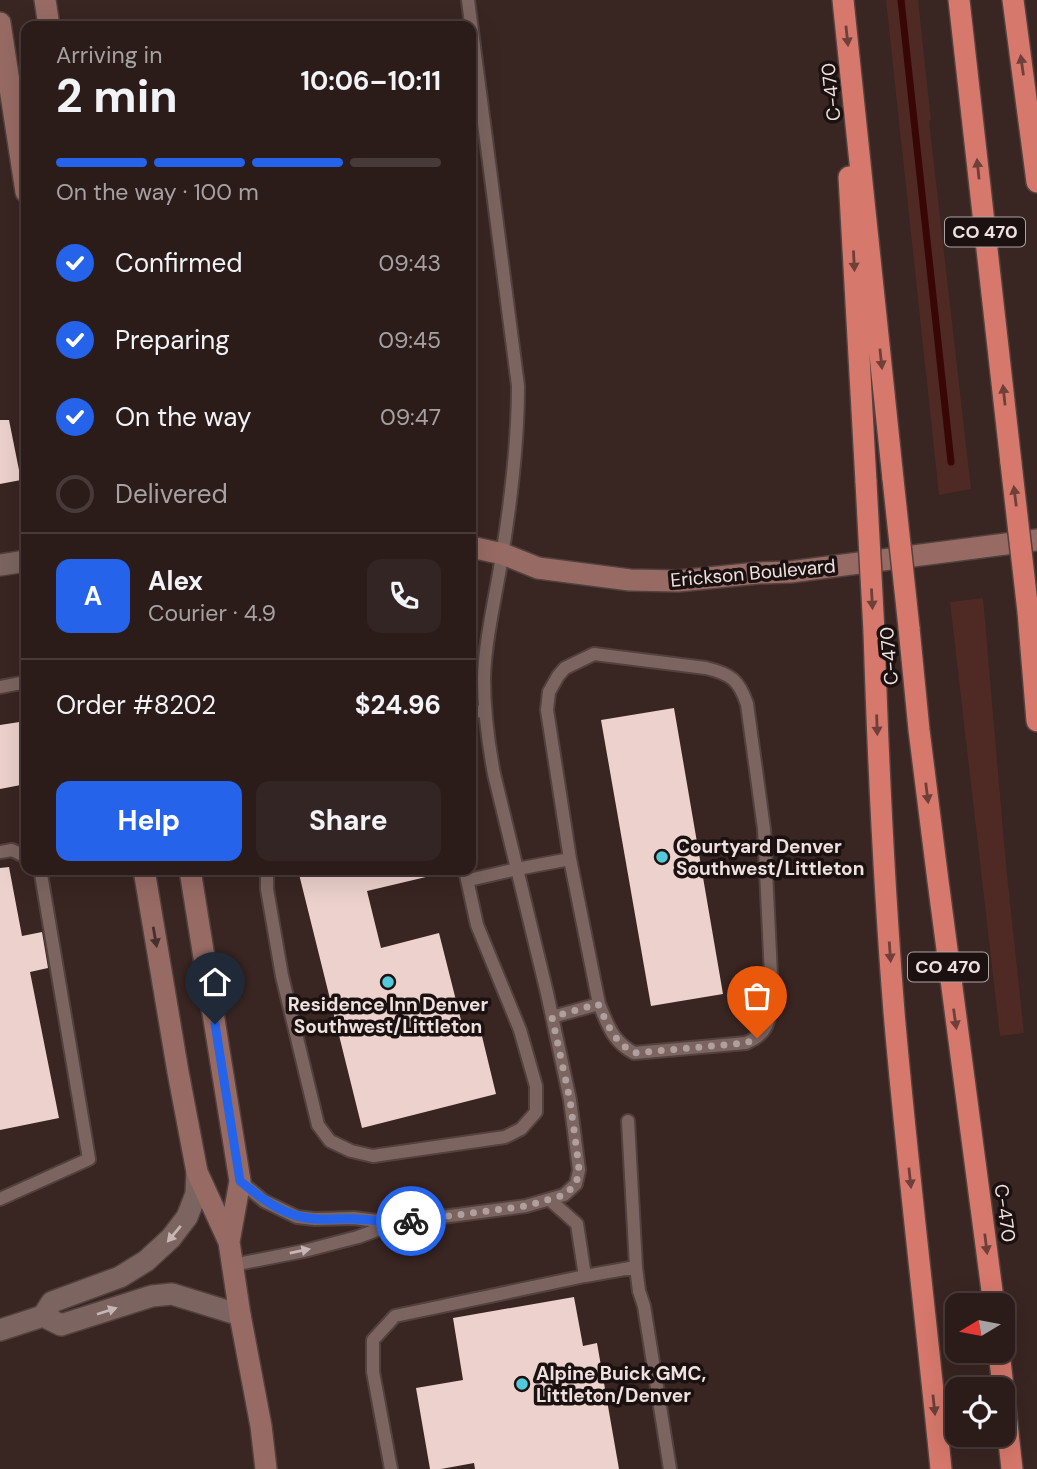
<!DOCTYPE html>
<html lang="en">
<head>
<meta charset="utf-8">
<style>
  body { margin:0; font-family:"DM Sans",sans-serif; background:#332523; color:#f1f3f6; height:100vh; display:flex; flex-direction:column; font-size:26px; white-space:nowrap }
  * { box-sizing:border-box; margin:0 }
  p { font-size:23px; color:#a6a1a2 }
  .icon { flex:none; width:38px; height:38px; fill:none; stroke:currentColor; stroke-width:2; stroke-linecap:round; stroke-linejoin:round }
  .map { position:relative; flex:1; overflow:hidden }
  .drawer { position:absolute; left:21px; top:21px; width:455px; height:854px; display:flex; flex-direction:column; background:#2b1c1a; border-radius:14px; box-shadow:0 7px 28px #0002,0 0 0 2px #473a39 }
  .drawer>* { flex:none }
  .needle { width:46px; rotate:260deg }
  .controls { position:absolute; left:945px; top:1293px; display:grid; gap:14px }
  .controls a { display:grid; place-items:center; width:70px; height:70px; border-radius:14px; background:#2b1c1a; box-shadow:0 7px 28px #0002,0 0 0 2px #473a39; font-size:35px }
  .pin { position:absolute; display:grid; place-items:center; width:60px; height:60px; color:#fff; margin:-72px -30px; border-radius:50% 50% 50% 0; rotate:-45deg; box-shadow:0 0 7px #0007 }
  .pin .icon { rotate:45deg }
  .courier { position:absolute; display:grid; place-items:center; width:70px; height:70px; margin:-35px; border:5px solid #2563eb; border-radius:50%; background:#fff; color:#222; box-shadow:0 2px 9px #0007 }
  .head em { font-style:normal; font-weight:700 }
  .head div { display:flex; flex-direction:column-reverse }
  .head { display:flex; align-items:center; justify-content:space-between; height:119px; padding:0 35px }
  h1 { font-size:46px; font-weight:700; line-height:52px }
  .bar { display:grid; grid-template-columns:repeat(4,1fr); gap:10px 7px; align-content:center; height:84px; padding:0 35px }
  .bar i { height:9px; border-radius:5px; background:#473a39 }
  .bar .selected { background:#2563eb }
  .bar p { grid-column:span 4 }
  .line { display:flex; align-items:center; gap:18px; padding:0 35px; border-top:2px solid #473a39 }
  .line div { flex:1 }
  .round { display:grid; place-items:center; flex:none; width:74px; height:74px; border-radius:14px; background:#332523 }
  ol { padding:0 35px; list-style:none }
  li { display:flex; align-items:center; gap:21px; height:77px }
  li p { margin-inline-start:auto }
  li .icon { padding:7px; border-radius:50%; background:#2563eb; color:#fff; stroke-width:4 }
  li:last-child { color:#a6a1a2 }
  li i { width:38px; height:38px; border:4px solid #473a39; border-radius:50% }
  .action { display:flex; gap:14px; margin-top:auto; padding:14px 35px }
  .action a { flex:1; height:80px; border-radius:14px; background:#2563eb; color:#fff; font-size:28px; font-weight:700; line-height:80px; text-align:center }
  .action a+a { background:#332523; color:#f1f3f6 }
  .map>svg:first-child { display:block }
  .green { fill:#4f2924 }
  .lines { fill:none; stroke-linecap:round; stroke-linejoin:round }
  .stream { stroke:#380705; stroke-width:7 }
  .building { fill:#ecd1cc }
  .lane-casing { stroke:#52413e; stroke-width:16 }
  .street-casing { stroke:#52413e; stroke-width:24 }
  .secondary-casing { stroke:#52413e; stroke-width:24 }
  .highway-casing { stroke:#52413e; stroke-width:24 }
  .lane { stroke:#7c6561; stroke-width:12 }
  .street { stroke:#7c6561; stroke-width:21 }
  .secondary { stroke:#976b64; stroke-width:21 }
  .highway { stroke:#d6786b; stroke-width:21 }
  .highway-bridge-casing { stroke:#52413e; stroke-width:24; stroke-linecap:butt }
  .highway-bridge { stroke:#d6786b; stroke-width:21 }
  .oneway { fill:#6f3f39 }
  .oneway2 { fill:#46302d }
  .oneway3 { fill:#c7b6b3 }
  .done { stroke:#af9f9d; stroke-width:7; stroke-dasharray:0 12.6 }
  .route { stroke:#2563eb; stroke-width:9 }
  .poi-dot { fill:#53cadc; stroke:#1a1110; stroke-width:2.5 }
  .labels { text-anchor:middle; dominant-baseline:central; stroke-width:7; stroke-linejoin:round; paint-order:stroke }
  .shield { fill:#1a1110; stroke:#afa3a1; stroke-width:2 }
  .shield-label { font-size:18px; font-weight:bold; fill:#efe1df }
  .street-label { font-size:19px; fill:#efe1df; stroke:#1a1110 }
  .poi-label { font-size:19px; font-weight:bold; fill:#efe1df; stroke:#1a1110; text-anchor:start }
</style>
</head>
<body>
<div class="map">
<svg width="1037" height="1469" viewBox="0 0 1037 1469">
  <rect width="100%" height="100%" fill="#392522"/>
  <path class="green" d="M886,0H918L931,120L929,121L971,489L939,495Z
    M983,598L1006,865L1024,1033L1000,1036L950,602Z"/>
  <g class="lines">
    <path class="stream" d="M901,0L951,462"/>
  </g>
  <path class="building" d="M0,420H9L21,480L0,484Z
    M674,708L723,994L651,1006L601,720Z
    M26,721V784L0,789V725Z
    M9,867L22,936L42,932L48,968L30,972L59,1118L0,1130V868Z
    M298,870H426V877L367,891L381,948L439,933L465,1036L481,1032L496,1094L362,1128Z
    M574,1297L583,1346L597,1343L619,1469H475L474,1463L441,1469H430L416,1388L463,1380L453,1318Z"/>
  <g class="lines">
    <g class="lane-casing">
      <path id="lane" d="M0,687L26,682
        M471,713L485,710
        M0,852L12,850L26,857
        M570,859L547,710L549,692L558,676L565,668L594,654L706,668C731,674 739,680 747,704L764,829L772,996C769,1019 770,1033 746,1043L634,1053C612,1041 608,1025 599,1004
        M267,870V889L282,976L318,1125L330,1141L351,1151L373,1156L505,1137L521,1129L536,1112V1086L520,1030L477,925L465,870
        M469,880L517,869L570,859L599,1004L552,1017
        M628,1121L636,1267
        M240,1181L264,1201L297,1217L315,1219L354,1218L393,1223
        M0,1199L89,1159L41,874L38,870
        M550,1200L577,1224L585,1276
        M233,1265L304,1251L358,1237L396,1223L526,1206L564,1195L576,1184L579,1170L570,1100L547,993L494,774C488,742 484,710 484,678C485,639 496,595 502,556C511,500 518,443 518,386L468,0
        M391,1469L373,1372V1340L395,1316L585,1276L636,1267L639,1291L644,1306L670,1469"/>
    </g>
    <g class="street-casing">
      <path id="street" d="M0,565L26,561
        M43,1316L61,1325L152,1296L172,1294L240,1315
        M0,1330L43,1316L52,1302L120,1277L146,1261L171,1238L187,1217L196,1194L197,1172"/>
    </g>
    <g class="secondary-casing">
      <path id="secondary" d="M45,0L49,26
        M0,23L26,192
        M471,547L503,554L538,568L630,580L678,581L758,573L790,572L1037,540
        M144,870L178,1072L197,1172L229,1242L240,1315L261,1426L266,1469
        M190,870L240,1181L229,1242"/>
    </g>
    <g class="highway-casing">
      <path id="highway" d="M843,0L893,479
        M959,0L1011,463
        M1013,0L1037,182
        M849,177L866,482
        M1028,612L1037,721
        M909,628L919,730L938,881L994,1306
        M874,632C878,759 884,885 894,1012C907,1164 926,1317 941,1469
        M999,1351L1012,1469"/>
    </g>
    <use href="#lane" class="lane"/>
    <use href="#street" class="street"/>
    <use href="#secondary" class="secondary"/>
    <use href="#highway" class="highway"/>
    <g class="highway-bridge-casing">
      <path id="highway-bridge" d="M1011,463L1028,612
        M893,479L909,628
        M866,482L874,632"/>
    </g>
    <use href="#highway-bridge" class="highway-bridge"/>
  </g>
  <defs><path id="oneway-solid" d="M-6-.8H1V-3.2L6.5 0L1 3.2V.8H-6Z" transform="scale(1.75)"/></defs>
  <g class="oneway">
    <use href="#oneway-solid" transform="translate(847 36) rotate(84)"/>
    <use href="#oneway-solid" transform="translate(1022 65) rotate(-98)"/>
    <use href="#oneway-solid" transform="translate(978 169) rotate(-96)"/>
    <use href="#oneway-solid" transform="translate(854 261) rotate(87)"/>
    <use href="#oneway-solid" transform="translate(881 359) rotate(84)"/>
    <use href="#oneway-solid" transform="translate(1004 395) rotate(-96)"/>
    <use href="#oneway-solid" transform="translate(1015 496) rotate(-97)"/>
    <use href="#oneway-solid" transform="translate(872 599) rotate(87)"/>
    <use href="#oneway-solid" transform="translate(877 725) rotate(88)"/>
    <use href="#oneway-solid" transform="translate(927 793) rotate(83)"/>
    <use href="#oneway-solid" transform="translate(890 952) rotate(86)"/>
    <use href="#oneway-solid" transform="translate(955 1019) rotate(82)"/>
    <use href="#oneway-solid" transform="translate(910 1178) rotate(84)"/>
    <use href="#oneway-solid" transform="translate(986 1244) rotate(83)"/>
    <use href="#oneway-solid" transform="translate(934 1405) rotate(84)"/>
  </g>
  <use class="oneway2" href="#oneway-solid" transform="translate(155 937) rotate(80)"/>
  <g class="oneway3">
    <use href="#oneway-solid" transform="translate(174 1234) rotate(130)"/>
    <use href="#oneway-solid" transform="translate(300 1251) rotate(-12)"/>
    <use href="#oneway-solid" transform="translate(107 1311) rotate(-18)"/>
  </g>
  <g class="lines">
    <path class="done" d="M411,1221L526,1206L564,1195L576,1184L579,1170L577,1152L570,1100L552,1017L598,1004C608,1025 613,1041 634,1053L746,1043L757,1038"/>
    <path class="route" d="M215,1024L240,1181C263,1200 286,1218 317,1219C330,1220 343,1218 356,1219C375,1220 392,1223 411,1221"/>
  </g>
  <g class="poi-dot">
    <circle cx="662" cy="857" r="7"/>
    <circle cx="388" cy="982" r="7"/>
    <circle cx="522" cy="1384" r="7"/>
  </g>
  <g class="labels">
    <g class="shield">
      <rect x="945" y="217.5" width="80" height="29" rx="5"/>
      <rect x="908" y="952.5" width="80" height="29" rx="5"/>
    </g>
    <g class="shield-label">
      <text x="985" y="232">CO 470</text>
      <text x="948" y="967">CO 470</text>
    </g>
    <g class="street-label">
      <text transform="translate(831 92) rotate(-96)">C-470</text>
      <text transform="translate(753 573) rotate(-5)">Erickson Boulevard</text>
      <text transform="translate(889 656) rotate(-95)">C-470</text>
      <text transform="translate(1005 1213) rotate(82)">C-470</text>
    </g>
    <g class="poi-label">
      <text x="676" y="846">Courtyard Denver<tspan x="676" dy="22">Southwest/Littleton</tspan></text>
      <text x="388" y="1004" text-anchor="middle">Residence Inn Denver<tspan x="388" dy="22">Southwest/Littleton</tspan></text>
      <text x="536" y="1373">Alpine Buick GMC,<tspan x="536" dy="22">Littleton/Denver</tspan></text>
    </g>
  </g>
</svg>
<div class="controls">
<a><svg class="needle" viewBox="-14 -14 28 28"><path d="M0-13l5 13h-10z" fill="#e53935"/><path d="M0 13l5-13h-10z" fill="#a6a1a2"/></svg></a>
<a><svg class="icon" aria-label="locate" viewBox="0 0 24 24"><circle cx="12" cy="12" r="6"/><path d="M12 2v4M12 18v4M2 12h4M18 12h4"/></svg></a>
</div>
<div class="pin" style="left:757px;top:1038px;background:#ea580c"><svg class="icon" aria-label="bag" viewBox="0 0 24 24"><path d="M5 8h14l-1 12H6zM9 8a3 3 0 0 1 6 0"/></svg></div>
<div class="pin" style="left:215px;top:1024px;background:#1f2937"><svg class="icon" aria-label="home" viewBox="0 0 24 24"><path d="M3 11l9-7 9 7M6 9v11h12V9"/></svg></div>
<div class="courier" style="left:411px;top:1221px"><svg class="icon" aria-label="bike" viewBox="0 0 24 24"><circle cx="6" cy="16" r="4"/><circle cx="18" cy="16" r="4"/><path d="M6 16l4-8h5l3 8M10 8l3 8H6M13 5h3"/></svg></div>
<section class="drawer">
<div class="head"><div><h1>2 min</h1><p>Arriving in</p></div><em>10:06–10:11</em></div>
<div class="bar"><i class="selected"></i><i class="selected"></i><i class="selected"></i><i></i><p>On the way · 100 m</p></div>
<ol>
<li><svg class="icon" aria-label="check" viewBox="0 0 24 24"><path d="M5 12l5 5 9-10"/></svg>Confirmed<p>09:43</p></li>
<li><svg class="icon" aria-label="check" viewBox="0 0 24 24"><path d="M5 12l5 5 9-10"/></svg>Preparing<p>09:45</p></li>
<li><svg class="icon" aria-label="check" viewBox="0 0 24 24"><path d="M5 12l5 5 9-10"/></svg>On the way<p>09:47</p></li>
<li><i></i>Delivered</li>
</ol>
<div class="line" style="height:126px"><b class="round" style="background:#2563eb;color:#fff">A</b><div><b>Alex</b><p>Courier · 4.9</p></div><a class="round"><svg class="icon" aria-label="phone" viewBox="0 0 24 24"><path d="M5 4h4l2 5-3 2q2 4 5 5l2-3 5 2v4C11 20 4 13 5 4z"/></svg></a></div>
<div class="line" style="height:91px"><div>Order #8202</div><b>$24.96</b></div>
<div class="action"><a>Help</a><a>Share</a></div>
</section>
</div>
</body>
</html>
